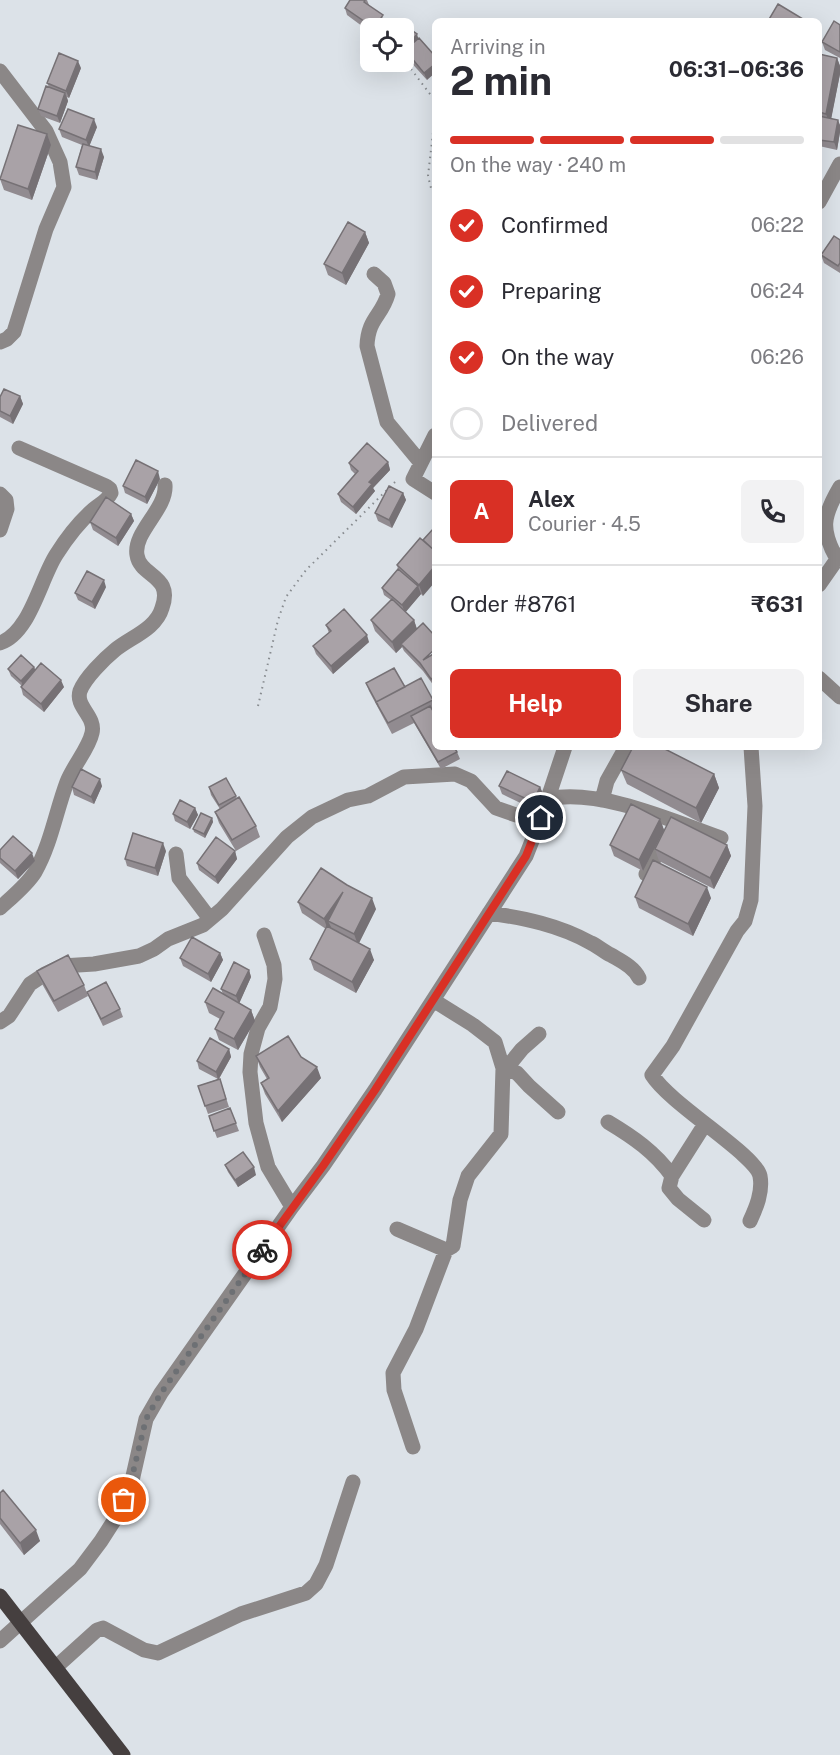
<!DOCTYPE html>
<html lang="en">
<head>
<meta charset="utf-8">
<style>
  body { margin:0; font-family:"Public Sans",sans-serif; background:#f2f2f3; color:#2b2b33; height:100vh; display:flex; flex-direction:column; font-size:22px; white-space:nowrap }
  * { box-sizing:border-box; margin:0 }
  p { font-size:20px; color:#7c7c81 }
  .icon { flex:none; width:33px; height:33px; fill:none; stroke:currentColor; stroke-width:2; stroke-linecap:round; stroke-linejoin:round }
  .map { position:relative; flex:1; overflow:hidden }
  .panel { position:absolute; left:432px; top:18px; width:390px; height:732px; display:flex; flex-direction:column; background:#fff; border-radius:9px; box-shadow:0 6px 24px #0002 }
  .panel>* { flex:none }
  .tools { position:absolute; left:360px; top:18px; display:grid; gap:12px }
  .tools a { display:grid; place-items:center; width:54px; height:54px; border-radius:9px; background:#fff; box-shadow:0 6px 24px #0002; font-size:30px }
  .pin { position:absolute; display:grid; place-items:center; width:51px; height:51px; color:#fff; margin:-26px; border:3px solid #fff; border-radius:50%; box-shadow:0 2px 6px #0007 }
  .courier { position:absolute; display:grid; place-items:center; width:60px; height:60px; margin:-30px; border:4px solid #d93025; border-radius:50%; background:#fff; color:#222; box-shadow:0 2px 8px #0007 }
  .overview em { font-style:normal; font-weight:700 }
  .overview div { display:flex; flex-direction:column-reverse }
  .overview { display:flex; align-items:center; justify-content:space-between; height:102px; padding:0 18px }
  h1 { font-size:39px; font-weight:700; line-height:45px }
  .bar { display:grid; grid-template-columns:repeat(4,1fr); gap:9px 6px; align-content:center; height:72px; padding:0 18px }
  .bar i { height:8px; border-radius:4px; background:#e1e1e2 }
  .bar .current { background:#d93025 }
  .bar p { grid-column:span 4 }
  .line { display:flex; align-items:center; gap:15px; padding:0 18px; border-top:2px solid #e1e1e2 }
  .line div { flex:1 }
  .round { display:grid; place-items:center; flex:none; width:63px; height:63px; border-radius:9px; background:#f2f2f3 }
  ol { padding:0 18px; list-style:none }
  li { display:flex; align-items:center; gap:18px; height:66px }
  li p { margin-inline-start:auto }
  li .icon { padding:6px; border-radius:50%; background:#d93025; color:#fff; stroke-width:4 }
  li:last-child { color:#7c7c81 }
  li i { width:33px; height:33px; border:3px solid #e1e1e2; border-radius:50% }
  .cta { display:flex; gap:12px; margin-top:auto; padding:12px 18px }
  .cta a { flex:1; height:69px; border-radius:9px; background:#d93025; color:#fff; font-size:24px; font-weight:700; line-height:69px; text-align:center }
  .cta a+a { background:#f2f2f3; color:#2b2b33 }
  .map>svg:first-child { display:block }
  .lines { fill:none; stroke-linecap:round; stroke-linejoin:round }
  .path { stroke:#888c90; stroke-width:2; stroke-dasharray:1.5 4.5; stroke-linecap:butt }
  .minor { stroke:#8b8787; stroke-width:15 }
  .major { stroke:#453f3f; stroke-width:15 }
  .wall { fill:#918b90 }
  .shaded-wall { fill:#767175 }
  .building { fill:#a9a2a7; stroke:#767175; stroke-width:1.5 }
  .done { stroke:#6d7074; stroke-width:6; stroke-dasharray:0 10.8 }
  .route { stroke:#d93025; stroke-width:8 }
</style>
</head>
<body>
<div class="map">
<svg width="840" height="1755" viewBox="0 0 840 1755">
  <rect width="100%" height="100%" fill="#dce2e8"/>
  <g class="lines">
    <path class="path" d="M411,69L433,98L435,104
      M435,115L428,176L431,188L435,191
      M258,706L278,620L286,597L306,570L398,479"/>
    <path class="minor" d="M0,71L46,131L60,162L64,187L46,229L14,332L7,339L0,342
      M819,202L840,164
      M374,274L384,283L388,294C382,316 368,318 367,346L387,422L421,463
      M435,435L413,479L435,493
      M0,494L6,500L7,509L0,530
      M837,559C820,529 823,516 840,487
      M819,585L840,555
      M0,643C30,633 40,580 56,555C66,539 80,521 94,509C101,503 107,501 111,493L110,489L106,486L19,448
      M819,678L840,697
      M548,799C599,788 673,821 721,838
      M602,800L607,781L626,747
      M176,854L179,878L210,919
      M646,874L666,837
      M0,908C12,897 27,885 35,872C51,844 56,811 67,782C73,766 89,748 92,733C96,716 75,707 80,691C85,678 104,659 115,650C131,637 156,629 162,608C174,575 140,577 137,555C133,532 167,509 165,485
      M489,913C524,918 559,925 591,943C598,946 604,952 611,955C621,961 634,967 639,978
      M264,935L274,965L275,979L270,1007L258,1028L251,1054L250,1072L256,1123L268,1167L292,1207
      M0,1022L9,1016L30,984L45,974L62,966L94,964L139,956L154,949L168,939L203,925L222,909L287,837L312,817L348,800L368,796L404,777L455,774L471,781L496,808L516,815L541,818
      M502,1064L509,1065L522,1049L539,1034
      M503,1068L517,1073L529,1086L558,1112
      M608,1122C633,1137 655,1152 672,1176
      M704,1220L678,1199L669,1188L672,1176L705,1124
      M750,1221C756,1208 763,1192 760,1176C756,1155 670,1104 652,1075L673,1046L737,931L745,921L751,900L755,806L751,747
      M397,1229L446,1250L453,1246L460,1200L468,1176L501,1134L503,1068L495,1042L473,1025L433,1000
      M413,1447L394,1390L393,1373L416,1329L446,1250
      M0,1641L80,1569L101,1541L117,1516L131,1485L146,1419L161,1393L292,1207L323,1166L375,1090L526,856L543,813L565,747
      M56,1667L97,1630L103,1628L144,1650L158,1653L241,1614L306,1593L316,1584L326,1565L353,1482"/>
    <path class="major" d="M0,1596L123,1755"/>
  </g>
  <path class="wall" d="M350,0H367L369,5L386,21L396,28H370V32L347,15L345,8Z
    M840,25V58L825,50L822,42Z
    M404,28L418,38L427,80L407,58L404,55Z
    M370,37V61L365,56L362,49Z
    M819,54L837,58L840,66V74L831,118L840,125V132L837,150L819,146Z
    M372,62H390L384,70Z
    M81,68L69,98L67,97L68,101L60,123L41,116L38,109L49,87L47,83Z
    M97,127L89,146L104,157L97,180L79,175L76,167L82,145L62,137L59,129Z
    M47,134L51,145L32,200L4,190L0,179Z
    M365,232L369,243L346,285L328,275L324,264Z
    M840,240V273L824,263L821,255Z
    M20,396L23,404L13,424L0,417V397Z
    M388,462L390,470L373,488L375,491L356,514L341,502L338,494L355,474L351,470L349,463Z
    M160,479L147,504L125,493L123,486Z
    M403,493L406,500L392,528L378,521L375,513Z
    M131,514L134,521L118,546L93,530L90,522Z
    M420,538L423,596L421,594L405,612L414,620L434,686L423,671L404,651L402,647L396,653L375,631L371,620L391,600L384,595L382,588L398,569L397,565Z
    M106,587L95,609L78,600L75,593Z
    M326,625L369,642L333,674L316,654L313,646L329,633Z
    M34,667L35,670L64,687L44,712L23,695L21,687L22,686L11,676L8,669Z
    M366,683L405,687L433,700L435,705V712H434L457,752L460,759L441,769L414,723L392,734L369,691Z
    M621,770L714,774L719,788L701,823L627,784Z
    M102,786L94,804L74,795L72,787Z
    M499,786L540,787L543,794L535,810L502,794Z
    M209,787L236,796L237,799L256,826L260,837L236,851L219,823L215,812L220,809L211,795Z
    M195,808L198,815L190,829L175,821L173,814Z
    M212,818L213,822L205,838L194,832L193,829Z
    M660,819L664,830L643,871L614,856L610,845Z
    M727,845L731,856L714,889L659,861L655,849Z
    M0,850L35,861L18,879L0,863Z
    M166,851L158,876L127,866L125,859Z
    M235,851L237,859L218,884L199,870L197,863Z
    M635,897L711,898L693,936L639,908Z
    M298,902L376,909L359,943L374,960L356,993L314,970L310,959L326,929L302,913Z
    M220,953L223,960L211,982L183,966L180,958Z
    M249,970L251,977L239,1003L251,1010L255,1021L238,1050L219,1040L215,1029L220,1019L209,1013L205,1002L223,994L221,989Z
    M37,971L84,985L88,996L58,1012L41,982Z
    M87,992L120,1009L123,1017L103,1026L90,999Z
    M229,1049L231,1057L219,1079H220L229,1107L208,1114L198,1086L218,1079L199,1069L197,1061Z
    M256,1056L321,1078L282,1122L265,1094L261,1083L267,1079L260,1067Z
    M230,1108L239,1131L217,1138L209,1116Z
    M225,1165L256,1175L238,1187L228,1172Z
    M0,1493L40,1541L24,1555L0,1524Z"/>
  <path class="shaded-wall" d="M417,34L419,41L405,50Z
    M837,58L840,66V74L830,125L826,114Z
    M78,61L81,68L69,98L66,91Z
    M382,62H390L384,70L381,63Z
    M435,64V73L427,80L424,73Z
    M65,93L68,101L60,123L57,116Z
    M94,119L97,127L89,147L86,140Z
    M838,120L840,125V132L837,150L834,142Z
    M47,134L51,145L32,200L28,189Z
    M101,149L104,157L97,180L95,172Z
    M365,232L369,243L346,285L342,273Z
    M20,396L23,404L13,424L10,416Z
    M388,462L390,470L373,488L375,491L356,514L353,507L369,482Z
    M158,471L160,479L147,504L145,497Z
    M403,493L406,500L392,528L389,520Z
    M131,514L134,521L118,546L116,538Z
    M435,566V582L423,596L419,585Z
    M104,580L106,587L95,609L92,602Z
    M418,586L421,594L405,613L402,605Z
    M414,620L418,632L401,644L402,647L396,653L392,642Z
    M367,635L369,642L333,674L331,666Z
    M34,667L37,674L24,688L21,681Z
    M435,676V686H434L431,679Z
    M61,680L64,687L44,712L41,704Z
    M714,774L719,788L701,823L696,808Z
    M100,779L102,786L94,804L91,797Z
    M540,787L543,794L535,810L533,802Z
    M195,808L198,815L190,829L187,822Z
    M212,818L213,822L205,838L204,834Z
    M660,819L664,830L643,871L639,860Z
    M163,843L166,851L158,876L155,868Z
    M727,845L731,856L714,889L710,878Z
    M235,851L237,859L218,884L215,877Z
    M32,853L35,861L18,879L15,871Z
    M707,887L711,898L693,936L688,924Z
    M343,892L328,921L331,927L328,930L324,919Z
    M372,898L376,909L358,945L354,934Z
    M370,949L374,960L356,993L352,982Z
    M220,953L223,960L211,982L208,974Z
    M249,970L251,977L239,1004L236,996Z
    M251,1010L255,1021L238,1050L234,1039Z
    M229,1049L231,1057L218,1080L216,1072Z
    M317,1067L321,1078L282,1122L278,1111Z
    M254,1167L256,1175L238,1187L235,1180Z
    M36,1530L40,1541L24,1555L20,1543Z"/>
  <path class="building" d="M350,0H365L364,2L383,15L381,18L396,28H374L345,8Z
    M778,4L803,19L802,21H768Z
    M834,21L840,25V52L822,42Z
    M403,24L417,34L405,50L404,49V28H400Z
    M370,37V55L362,49Z
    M419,38L435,56V64L424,73L405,50Z
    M59,53L78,61L66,91L47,83Z
    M819,54L837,58L826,114L819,112Z
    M46,86L65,93L57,116L38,109Z
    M68,109L94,119L86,140L59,129Z
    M819,116L838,120L834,142L819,140Z
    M18,125L47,134L28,189L0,179Z
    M83,144L101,149L95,172L76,167Z
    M348,222L365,232L342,273L324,264Z
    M834,236L840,240V263L838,266L821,255Z
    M4,389L20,396L10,416L0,411V397Z
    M367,443L388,462L369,482L372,484L353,507L338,494L358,471L349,463Z
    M136,460L158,471L145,497L123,486Z
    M389,486L403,493L389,520L375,513Z
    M106,497L131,514L116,538L90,522Z
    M433,529L435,531V551L423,540Z
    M420,538L435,551V566L419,585L397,565Z
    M398,569L418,586L402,605L382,588Z
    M87,571L104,580L92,602L75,593Z
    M392,599L414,620L392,642L371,620Z
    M344,609L367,635L331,666L313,646L331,631L326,625Z
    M423,623L435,636V649L423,660L435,653V676L431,679L420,663L401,644Z
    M21,655L34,667L21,681L8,669Z
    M41,663L61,680L41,704L21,687Z
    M394,668L405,687L376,702L378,705L366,683Z
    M421,678L433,700L388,723L376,702Z
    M430,706L435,714V747H454L457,752L438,762L411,716Z
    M633,747H661L714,774L696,808L621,770Z
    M81,769L100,779L91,797L72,787Z
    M507,771L540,787L533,802L499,786Z
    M226,778L236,796L219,805L209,787Z
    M239,797L256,826L232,840L215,812Z
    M180,800L195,808L187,822L173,814Z
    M631,804L660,819L639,860L610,845Z
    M201,813L212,818L204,834L193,829Z
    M671,817L727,845L710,878L655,849Z
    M133,833L163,843L155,868L125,859Z
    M13,836L32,853L15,871L0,858V850Z
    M216,837L235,851L215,877L197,863Z
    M653,860L707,887L688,924L635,897Z
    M321,868L347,885L372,898L354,934L328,921L343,892L324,919L298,902Z
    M327,926L370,949L352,982L310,959Z
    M192,937L220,953L208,974L180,958Z
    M68,955L84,985L54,1001L37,971Z
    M234,962L249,970L236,996L221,989Z
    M106,982L120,1009L101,1019L87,992Z
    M213,988L251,1010L234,1039L215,1029L224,1012L205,1002Z
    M288,1036L301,1057L317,1067L278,1111L261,1083L269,1078L256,1056Z
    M210,1038L229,1049L216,1072L197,1061Z
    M220,1079L226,1099L205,1106L198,1086Z
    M230,1108L236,1123L214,1131L209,1116Z
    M243,1152L254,1167L235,1180L225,1165Z
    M3,1490L36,1530L20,1543L0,1518V1493Z"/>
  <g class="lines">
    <path class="done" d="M124,1500L130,1485L146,1419L161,1393L262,1250"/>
    <path class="route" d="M262,1250L323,1166L375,1090L526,856L541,818"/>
  </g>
</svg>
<div class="tools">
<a><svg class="icon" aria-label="locate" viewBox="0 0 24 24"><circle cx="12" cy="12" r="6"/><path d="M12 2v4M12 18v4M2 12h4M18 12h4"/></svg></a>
</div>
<div class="pin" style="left:124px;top:1500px;background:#ea580c"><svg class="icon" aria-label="bag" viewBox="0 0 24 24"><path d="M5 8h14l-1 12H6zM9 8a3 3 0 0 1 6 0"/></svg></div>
<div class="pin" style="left:541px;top:818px;background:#1f2937"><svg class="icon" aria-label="home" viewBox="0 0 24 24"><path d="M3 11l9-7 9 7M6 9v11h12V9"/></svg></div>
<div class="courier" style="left:262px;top:1250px"><svg class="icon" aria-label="bike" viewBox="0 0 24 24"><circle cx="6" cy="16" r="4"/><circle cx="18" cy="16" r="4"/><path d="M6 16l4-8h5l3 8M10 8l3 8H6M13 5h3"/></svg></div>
<section class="panel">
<div class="overview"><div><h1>2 min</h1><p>Arriving in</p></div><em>06:31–06:36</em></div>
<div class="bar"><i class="current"></i><i class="current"></i><i class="current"></i><i></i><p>On the way · 240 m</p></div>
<ol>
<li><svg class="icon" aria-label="check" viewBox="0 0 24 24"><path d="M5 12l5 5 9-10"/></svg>Confirmed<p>06:22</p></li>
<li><svg class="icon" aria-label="check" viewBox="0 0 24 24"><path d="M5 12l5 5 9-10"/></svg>Preparing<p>06:24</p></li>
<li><svg class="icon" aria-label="check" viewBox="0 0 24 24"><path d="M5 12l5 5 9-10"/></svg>On the way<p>06:26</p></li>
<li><i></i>Delivered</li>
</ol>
<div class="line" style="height:108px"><b class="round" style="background:#d93025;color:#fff">A</b><div><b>Alex</b><p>Courier · 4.5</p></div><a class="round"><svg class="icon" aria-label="phone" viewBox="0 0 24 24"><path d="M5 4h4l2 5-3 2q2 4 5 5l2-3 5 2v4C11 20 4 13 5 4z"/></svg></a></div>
<div class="line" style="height:78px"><div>Order #8761</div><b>₹631</b></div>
<div class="cta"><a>Help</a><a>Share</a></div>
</section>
</div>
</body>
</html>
